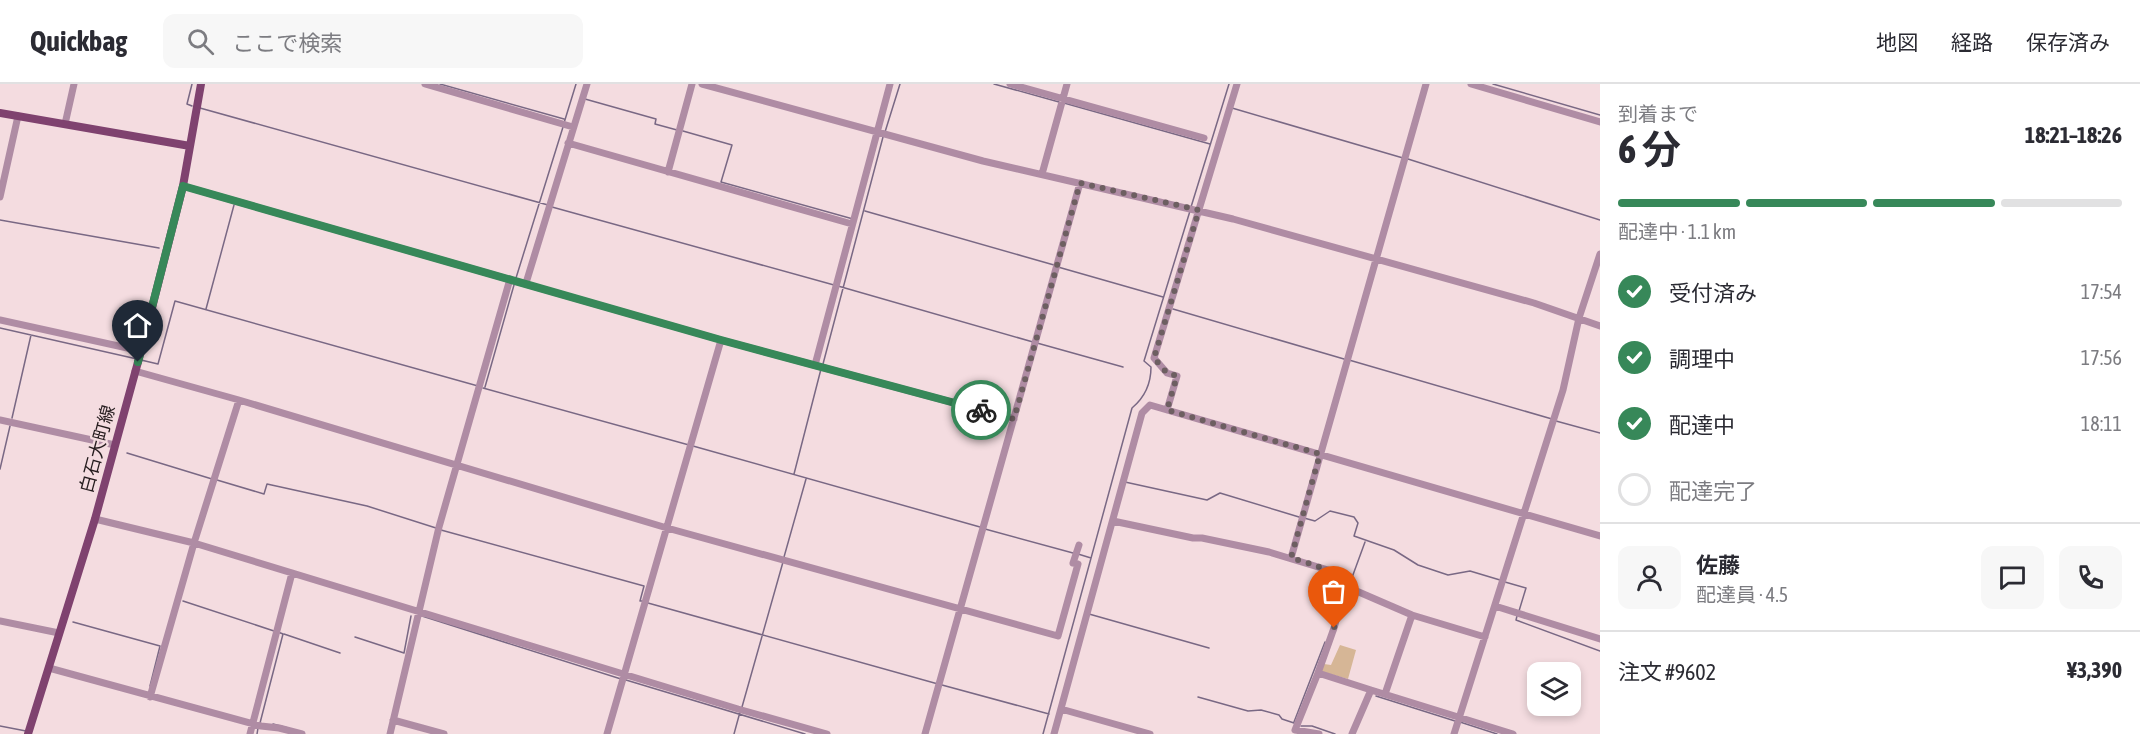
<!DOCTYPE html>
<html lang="ja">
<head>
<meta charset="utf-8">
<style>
  body { margin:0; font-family:"Asap Condensed","Noto Sans JP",sans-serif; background:#f7f7f7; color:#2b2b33; height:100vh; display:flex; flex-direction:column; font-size:22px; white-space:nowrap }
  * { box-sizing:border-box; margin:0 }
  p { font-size:20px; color:#7c7c81 }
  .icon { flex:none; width:33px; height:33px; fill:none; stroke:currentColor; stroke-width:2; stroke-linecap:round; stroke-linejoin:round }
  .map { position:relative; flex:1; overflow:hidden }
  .drawer { display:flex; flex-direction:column; background:#fff; width:540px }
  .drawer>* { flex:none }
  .buttons { position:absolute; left:1527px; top:578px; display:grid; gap:12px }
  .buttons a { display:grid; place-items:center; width:54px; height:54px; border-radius:12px; background:#fff; box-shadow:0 3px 9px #0003; font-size:30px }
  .pin { position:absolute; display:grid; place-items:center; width:51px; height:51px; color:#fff; margin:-62px -26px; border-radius:50% 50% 50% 0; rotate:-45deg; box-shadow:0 0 6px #0007 }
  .pin .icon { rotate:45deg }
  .courier { position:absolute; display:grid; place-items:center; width:60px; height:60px; margin:-30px; border:4px solid #378859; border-radius:50%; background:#fff; color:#222; box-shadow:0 2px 8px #0007 }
  .headline em { font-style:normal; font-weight:700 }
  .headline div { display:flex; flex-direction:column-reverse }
  .headline { display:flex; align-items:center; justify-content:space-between; height:102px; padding:0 18px }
  h1 { font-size:39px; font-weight:700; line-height:45px }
  .bar { display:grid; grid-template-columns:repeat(4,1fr); gap:9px 6px; align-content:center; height:72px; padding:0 18px }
  .bar i { height:8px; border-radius:4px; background:#e1e1e2 }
  .bar .selected { background:#378859 }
  .bar p { grid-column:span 4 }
  .line { display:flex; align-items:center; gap:15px; padding:0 18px; border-top:2px solid #e1e1e2 }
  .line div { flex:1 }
  .round { display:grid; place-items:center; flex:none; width:63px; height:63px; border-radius:12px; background:#f7f7f7 }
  ol { padding:0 18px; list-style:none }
  li { display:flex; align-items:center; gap:18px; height:66px }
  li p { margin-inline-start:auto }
  li .icon { padding:6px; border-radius:50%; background:#378859; color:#fff; stroke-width:4 }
  li:last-child { color:#7c7c81 }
  li i { width:33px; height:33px; border:3px solid #e1e1e2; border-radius:50% }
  header { display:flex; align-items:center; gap:36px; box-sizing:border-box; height:84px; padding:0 30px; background:#fff; border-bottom:2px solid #e1e1e2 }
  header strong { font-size:28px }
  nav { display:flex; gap:33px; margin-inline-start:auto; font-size:21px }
  .search { width:420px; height:54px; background:#f7f7f7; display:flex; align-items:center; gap:15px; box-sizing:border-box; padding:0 21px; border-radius:12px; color:#7c7c81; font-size:22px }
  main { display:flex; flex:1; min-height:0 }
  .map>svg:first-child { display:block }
  .green { fill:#d6b696 }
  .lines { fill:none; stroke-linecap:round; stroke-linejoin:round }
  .stream { stroke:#796884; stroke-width:1.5 }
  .minor { stroke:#af8ca4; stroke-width:7 }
  .major { stroke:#7f426f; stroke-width:8 }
  .done { stroke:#6d5f61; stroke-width:6; stroke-dasharray:0 10.8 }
  .route { stroke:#378859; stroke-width:8 }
  .labels { text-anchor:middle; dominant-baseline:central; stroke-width:4.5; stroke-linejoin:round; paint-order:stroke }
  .street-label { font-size:18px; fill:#241b1d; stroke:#f4dce0 }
</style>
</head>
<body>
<header>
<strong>Quickbag</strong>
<div class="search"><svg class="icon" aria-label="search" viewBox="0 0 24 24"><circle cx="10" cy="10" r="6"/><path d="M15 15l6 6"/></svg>ここで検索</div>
<nav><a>地図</a><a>経路</a><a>保存済み</a></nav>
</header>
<main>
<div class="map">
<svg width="1600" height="650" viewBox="0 0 1600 650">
  <rect width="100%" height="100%" fill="#f4dce0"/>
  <path class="green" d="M1340,561L1356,566L1348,595L1320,587L1324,580L1331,581Z"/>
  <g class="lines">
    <path class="stream" d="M192,0L187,20L192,22
      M440,0L564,35
      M994,0L1059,18
      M1493,0L1600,31
      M585,15L656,35L655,40L677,46
      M1064,19L1210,60
      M200,24L548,121
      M1232,24L1403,74
      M564,39L576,0
      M683,47L732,61L721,98L853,135
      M885,48L900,0
      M1408,75L1600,136
      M552,123L834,201
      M1191,123L1229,0
      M865,127L1054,181
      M0,136L159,164
      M1058,183L1163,213
      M516,194L563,43
      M838,202L1033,258
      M206,225L234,121
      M1173,225L1344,275
      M0,244L137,275
      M1037,259L1123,283
      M141,276L158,280L175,217L478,302
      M1349,276L1552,335
      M823,280L883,53
      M485,303L514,201
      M483,304L689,361
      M12,334L31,251
      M1556,337L1600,349
      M693,362L980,443
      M127,369L212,395
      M0,385L10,342
      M794,390L821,285
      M217,396L264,410L267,400L367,422L436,444
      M1125,398L1207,416L1220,409L1299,433
      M1304,434L1315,437L1330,427L1354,433L1358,439L1354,452L1394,466L1418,481L1448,491L1470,487L1500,496
      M985,445L1073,469
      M441,446L644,502L640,517H643
      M1078,470L1091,474
      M784,473L806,395
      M1505,498L1526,504L1519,527
      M1350,499L1365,458
      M183,517L274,547
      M648,519L938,600
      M1089,530L1209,564
      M422,532L621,595
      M1517,532L1516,536L1600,567
      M1333,534L1340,505
      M73,538L160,562L150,602
      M284,550L340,569
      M355,553L404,569L411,532
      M626,596L805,650
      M942,601L1049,630
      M1376,612L1455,637
      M1198,613L1248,627L1261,626L1279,631L1282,635L1294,639
      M742,623L783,478
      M1294,638L1325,558
      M1460,638L1497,650
      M260,639L283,550L278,548
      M273,640L288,644
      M0,642L26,647
      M1301,642H1312L1335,650
      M257,650L258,644
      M734,650L740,628
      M1043,650L1132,324C1144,314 1151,300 1151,283L1144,277L1190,127"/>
    <path class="minor" d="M425,0L573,43
      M702,0L983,77L1233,135L1534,219L1600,242
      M1010,0L1204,54
      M1471,0L1600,38
      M65,40L74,0
      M568,59L852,140
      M668,88L692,0
      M1042,90L1067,0
      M183,102L721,256L1014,335
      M0,113L18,32
      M526,199L587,0
      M0,236L141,267
      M815,281L890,0
      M135,287L239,316L667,444L1058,552L1078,480L1073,479L1079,461
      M1167,326L1177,292L1167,289L1154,274L1237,0
      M0,336L115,361
      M95,435L194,459L738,625L827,650
      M1113,437L1193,454H1202L1269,468L1328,486L1345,502L1368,512L1412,531L1485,553
      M1291,474L1426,0
      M1345,502L1334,544L1318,589L1371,606
      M1495,522L1600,555
      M0,537L59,549
      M49,584L261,642L279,644L302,650
      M1318,589L1295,646L1319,650
      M1385,610L1412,531
      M150,613L194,459L239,316
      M1061,625L1150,650
      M393,636L444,650
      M250,650L292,489
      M390,650L439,443L510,195
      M607,650L721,256
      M925,650L1080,99
      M1054,650L1142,329L1150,321L1600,452
      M1352,650L1371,606L1513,650
      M1454,650L1563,306L1579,234L1600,170"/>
    <path class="major" d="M0,29L190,62
      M28,650L95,435L141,267L183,102L201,0"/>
  </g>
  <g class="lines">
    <path class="done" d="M981,326L1014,335L1080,99L1199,126L1154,274L1167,289L1177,292L1167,326L1320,370L1291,474C1310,480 1334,484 1345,502L1334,544"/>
    <path class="route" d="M138,278L183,102L721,256L981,326"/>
  </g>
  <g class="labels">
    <g class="street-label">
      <text transform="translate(97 365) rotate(-75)">白石大町線</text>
    </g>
  </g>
</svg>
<div class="buttons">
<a><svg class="icon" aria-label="layers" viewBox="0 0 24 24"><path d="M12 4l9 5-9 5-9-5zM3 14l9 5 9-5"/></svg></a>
</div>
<div class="pin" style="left:1334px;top:544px;background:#ea580c"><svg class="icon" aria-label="bag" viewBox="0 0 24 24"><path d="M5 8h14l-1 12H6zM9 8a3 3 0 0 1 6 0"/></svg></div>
<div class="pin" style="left:138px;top:278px;background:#1f2937"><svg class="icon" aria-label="home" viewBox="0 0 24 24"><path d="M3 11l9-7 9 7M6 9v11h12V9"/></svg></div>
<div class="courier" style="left:981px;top:326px"><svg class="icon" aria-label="bike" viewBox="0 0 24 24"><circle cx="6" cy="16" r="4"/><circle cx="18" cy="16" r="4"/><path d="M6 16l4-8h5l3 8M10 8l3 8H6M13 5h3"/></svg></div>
</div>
<section class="drawer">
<div class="headline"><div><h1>6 分</h1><p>到着まで</p></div><em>18:21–18:26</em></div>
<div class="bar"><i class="selected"></i><i class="selected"></i><i class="selected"></i><i></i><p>配達中 · 1.1 km</p></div>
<ol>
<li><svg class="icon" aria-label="check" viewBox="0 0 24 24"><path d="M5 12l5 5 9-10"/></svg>受付済み<p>17:54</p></li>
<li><svg class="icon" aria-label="check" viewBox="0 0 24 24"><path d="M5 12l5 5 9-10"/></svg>調理中<p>17:56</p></li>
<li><svg class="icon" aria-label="check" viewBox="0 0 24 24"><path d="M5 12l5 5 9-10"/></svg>配達中<p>18:11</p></li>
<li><i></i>配達完了</li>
</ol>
<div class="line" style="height:108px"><a class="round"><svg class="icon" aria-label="person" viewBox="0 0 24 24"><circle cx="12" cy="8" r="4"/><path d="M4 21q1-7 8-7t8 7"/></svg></a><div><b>佐藤</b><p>配達員 · 4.5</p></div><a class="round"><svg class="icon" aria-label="chat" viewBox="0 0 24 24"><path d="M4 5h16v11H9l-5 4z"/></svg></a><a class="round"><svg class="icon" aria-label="phone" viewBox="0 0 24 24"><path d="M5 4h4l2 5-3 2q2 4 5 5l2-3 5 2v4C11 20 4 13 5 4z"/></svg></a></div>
<div class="line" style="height:78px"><div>注文 #9602</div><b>¥3,390</b></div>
</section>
</main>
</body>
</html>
